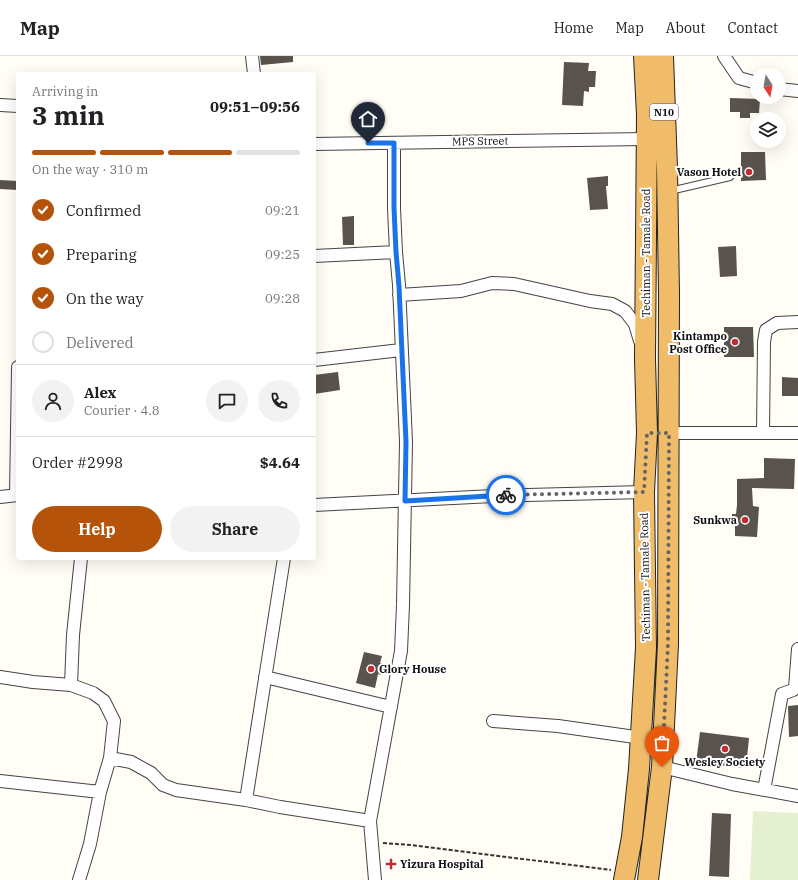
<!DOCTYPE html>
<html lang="en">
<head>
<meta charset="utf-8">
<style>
  body { margin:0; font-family:"IBM Plex Serif",serif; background:#f2f2f2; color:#202124; height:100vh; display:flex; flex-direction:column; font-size:15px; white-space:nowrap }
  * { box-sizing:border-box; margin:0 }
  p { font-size:13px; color:#757577 }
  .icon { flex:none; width:22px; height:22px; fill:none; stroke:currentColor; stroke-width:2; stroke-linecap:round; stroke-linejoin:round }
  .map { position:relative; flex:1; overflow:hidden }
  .details { position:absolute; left:16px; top:16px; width:300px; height:488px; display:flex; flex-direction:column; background:#fff; border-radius:4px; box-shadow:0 4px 16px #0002 }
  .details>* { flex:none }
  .needle { width:26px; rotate:169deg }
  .controls { position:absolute; left:750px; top:12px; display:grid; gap:8px }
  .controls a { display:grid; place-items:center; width:36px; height:36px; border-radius:50%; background:#fff; box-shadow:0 4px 16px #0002; font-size:20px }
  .pin { position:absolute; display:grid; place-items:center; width:34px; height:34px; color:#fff; margin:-41px -17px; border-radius:50% 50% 50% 0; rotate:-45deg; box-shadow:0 0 4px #0007 }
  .pin .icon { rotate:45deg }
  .courier { position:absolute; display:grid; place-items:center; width:40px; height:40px; margin:-20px; border:3px solid #1a73e8; border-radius:50%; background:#fff; color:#222; box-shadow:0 1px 5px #0007 }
  .overview em { font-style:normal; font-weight:800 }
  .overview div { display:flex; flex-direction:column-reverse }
  .overview { display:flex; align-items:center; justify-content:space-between; height:68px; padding:0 16px }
  h1 { font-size:26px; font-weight:800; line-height:30px }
  .bar { display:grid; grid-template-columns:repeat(4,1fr); gap:6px 4px; align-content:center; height:48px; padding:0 16px }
  .bar i { height:5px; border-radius:3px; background:#e0e0e0 }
  .bar .current { background:#b45309 }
  .bar p { grid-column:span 4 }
  .line { display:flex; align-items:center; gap:10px; padding:0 16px; border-top:1px solid #e0e0e0 }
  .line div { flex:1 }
  .round { display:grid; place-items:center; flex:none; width:42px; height:42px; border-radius:21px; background:#f2f2f2 }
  ol { padding:0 16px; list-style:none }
  li { display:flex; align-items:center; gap:12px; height:44px }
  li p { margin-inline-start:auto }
  li .icon { padding:4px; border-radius:50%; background:#b45309; color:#fff; stroke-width:4 }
  li:last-child { color:#757577 }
  li i { width:22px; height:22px; border:2px solid #e0e0e0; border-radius:50% }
  .cta { display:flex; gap:8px; margin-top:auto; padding:8px 16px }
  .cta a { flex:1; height:46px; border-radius:24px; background:#b45309; color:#fff; font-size:16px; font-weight:800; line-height:46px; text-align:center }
  .cta a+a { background:#f2f2f2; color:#202124 }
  header { display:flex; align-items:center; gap:24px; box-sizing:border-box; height:56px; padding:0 20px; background:#fff; border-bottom:1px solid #e0e0e0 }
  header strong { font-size:19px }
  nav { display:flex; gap:22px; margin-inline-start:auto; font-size:14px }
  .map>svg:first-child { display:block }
  .pitch { fill:#e5f0d0 }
  .building { fill:#59524d }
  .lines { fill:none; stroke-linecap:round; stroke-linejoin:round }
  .service-casing { stroke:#444; stroke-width:8 }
  .minor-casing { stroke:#444; stroke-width:14 }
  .trunk-casing { stroke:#222; stroke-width:22 }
  .path { stroke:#333; stroke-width:2; stroke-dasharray:4 2; stroke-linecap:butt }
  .service { stroke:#fff; stroke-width:6 }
  .minor { stroke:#fff; stroke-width:12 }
  .trunk { stroke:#f0bc6a; stroke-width:20 }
  .done { stroke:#646461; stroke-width:4; stroke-dasharray:0 7.2 }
  .route { stroke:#1a73e8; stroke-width:5 }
  .poi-dot { fill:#bd2d33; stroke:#fff; stroke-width:1.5 }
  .labels { text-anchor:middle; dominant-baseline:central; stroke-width:4; stroke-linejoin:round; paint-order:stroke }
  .shield { fill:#fff; stroke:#585858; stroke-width:1 }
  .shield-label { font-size:10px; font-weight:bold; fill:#111 }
  .street-label { font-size:11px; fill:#111; stroke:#fff }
  .poi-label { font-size:11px; font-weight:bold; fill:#111; stroke:#fff; text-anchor:end }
</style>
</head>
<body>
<header>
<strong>Map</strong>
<nav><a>Home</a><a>Map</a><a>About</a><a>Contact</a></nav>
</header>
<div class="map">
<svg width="798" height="824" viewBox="0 0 798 824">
  <rect width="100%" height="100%" fill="#fffdf5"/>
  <path class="pitch" d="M753,755L798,757V824H750Z"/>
  <path class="building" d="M260,0H293V6L261,9Z
    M564,6L589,7L588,15H596L595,31H589V36L584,35L583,50L562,49Z
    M730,42L760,43L759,57H750V62H740V56H730Z
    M741,96H765L766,124L741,125Z
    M608,120V130H606L608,153L590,154L587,122Z
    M0,124L18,125V134L0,133Z
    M354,160V189H343L342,161Z
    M736,190L737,220L720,221L718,191Z
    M724,271H753L754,301H724Z
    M338,316L340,334L314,338V319Z
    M782,321L798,322V340H782Z
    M764,402L795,403L794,433L752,432L753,450L759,451L757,481L735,480V469H732V458H736L737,449V423L764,422Z
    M364,596L382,600L380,607L384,608L381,619L378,618L375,632L356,627Z
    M798,649V680L789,681L788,650Z
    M700,676L749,682L746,712L696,707Z
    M712,757L731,758L729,821L709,820Z"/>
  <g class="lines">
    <g class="service-casing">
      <path id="service" d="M670,135L730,121"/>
    </g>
    <g class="minor-casing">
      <path id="minor" d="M252,0L254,18
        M724,0L739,22L757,27
        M779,33L798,35
        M0,49L18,50
        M314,88L646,83
        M314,200L396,196
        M399,239L461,235L492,227L514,228L590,245L612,248L625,255L635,268L640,285
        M314,304L401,294
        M669,377H798
        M763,377L764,286L766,274L777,267L798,266
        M16,439L18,311
        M0,441L18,439
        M314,449L493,440L644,436
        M0,621L33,626L71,629L93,637L104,645L114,665L110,702L100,736L90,788L79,824
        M265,621L391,651
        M71,629L73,579L81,502
        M493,665L558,670L642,682
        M110,702L131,706L151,717L163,729L176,734L246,744L280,751L370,765L375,824
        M662,711L732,728L798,740
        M0,725L100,736
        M764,734L782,638L793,634L795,632L798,593
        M246,744L284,502
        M370,765L401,595L403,549L406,386L399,229L396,196L394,152V87"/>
    </g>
    <g class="trunk-casing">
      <path id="trunk" d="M624,824L632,781L639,713L646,592L644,436L647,377L645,303L647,59L644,0
        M648,824L662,711L668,588L669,237L667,112L663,0"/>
    </g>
    <path class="path" d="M383,787L411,789L611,814"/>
    <use href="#service" class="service"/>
    <use href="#minor" class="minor"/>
    <use href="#trunk" class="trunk"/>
  </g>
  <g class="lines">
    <path class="done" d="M506,439L644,436L647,377H669L668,588L662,711"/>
    <path class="route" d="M368,87H394V152L396,196L399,230L406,386L405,445L506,439"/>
  </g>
  <g class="poi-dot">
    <circle cx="749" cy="116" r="4"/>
    <circle cx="735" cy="286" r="4"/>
    <circle cx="745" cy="464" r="4"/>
    <circle cx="371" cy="613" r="4"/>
    <circle cx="725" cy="693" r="4"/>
    <path d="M389 802h4v4h4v4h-4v4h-4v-4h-4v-4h4z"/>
  </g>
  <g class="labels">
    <rect class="shield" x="650" y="48" width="28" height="16" rx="3"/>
    <g class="shield-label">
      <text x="664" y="56">N10</text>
    </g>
    <g class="street-label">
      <text transform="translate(480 85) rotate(-1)">MPS Street</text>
      <text transform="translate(646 197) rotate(-90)">Techiman - Tamale Road</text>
      <text transform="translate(645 521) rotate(-91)">Techiman - Tamale Road</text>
    </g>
    <g class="poi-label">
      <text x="741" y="116">Vason Hotel</text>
      <text x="727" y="280">Kintampo<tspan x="727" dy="13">Post Office</tspan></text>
      <text x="737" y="464">Sunkwa</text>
      <text x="379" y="613" text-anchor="start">Glory House</text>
      <text x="725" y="706" text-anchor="middle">Wesley Society</text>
      <text x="400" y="808" text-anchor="start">Yizura Hospital</text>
    </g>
  </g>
</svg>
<div class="controls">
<a><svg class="needle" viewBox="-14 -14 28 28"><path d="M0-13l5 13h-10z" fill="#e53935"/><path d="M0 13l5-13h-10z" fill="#757577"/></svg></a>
<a><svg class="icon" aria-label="layers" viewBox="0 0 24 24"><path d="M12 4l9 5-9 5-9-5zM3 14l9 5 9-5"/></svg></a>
</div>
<div class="pin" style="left:662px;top:711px;background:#ea580c"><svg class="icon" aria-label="bag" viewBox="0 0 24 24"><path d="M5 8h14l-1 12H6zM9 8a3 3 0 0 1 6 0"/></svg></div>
<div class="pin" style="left:368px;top:87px;background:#1f2937"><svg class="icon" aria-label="home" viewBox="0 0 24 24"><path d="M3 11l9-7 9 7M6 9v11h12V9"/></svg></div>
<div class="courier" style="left:506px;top:439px"><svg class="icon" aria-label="bike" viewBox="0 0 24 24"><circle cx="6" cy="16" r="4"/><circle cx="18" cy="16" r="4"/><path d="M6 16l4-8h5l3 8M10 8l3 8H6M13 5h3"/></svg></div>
<section class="details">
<div class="overview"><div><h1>3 min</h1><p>Arriving in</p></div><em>09:51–09:56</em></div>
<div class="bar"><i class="current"></i><i class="current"></i><i class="current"></i><i></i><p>On the way · 310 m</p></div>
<ol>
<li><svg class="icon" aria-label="check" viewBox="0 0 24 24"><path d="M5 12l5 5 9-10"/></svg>Confirmed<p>09:21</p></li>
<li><svg class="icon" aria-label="check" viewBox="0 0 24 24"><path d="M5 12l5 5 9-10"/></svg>Preparing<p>09:25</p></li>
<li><svg class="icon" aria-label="check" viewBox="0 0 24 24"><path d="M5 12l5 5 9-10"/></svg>On the way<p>09:28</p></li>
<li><i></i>Delivered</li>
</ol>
<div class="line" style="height:72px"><a class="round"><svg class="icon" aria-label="person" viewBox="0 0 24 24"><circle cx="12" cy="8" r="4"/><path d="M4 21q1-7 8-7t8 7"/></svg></a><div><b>Alex</b><p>Courier · 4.8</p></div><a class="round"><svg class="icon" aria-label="chat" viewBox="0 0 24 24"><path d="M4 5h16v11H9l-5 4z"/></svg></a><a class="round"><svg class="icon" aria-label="phone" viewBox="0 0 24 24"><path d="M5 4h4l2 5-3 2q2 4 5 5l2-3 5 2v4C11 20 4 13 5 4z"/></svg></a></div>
<div class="line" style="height:52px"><div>Order #2998</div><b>$4.64</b></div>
<div class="cta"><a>Help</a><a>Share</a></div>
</section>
</div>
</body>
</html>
